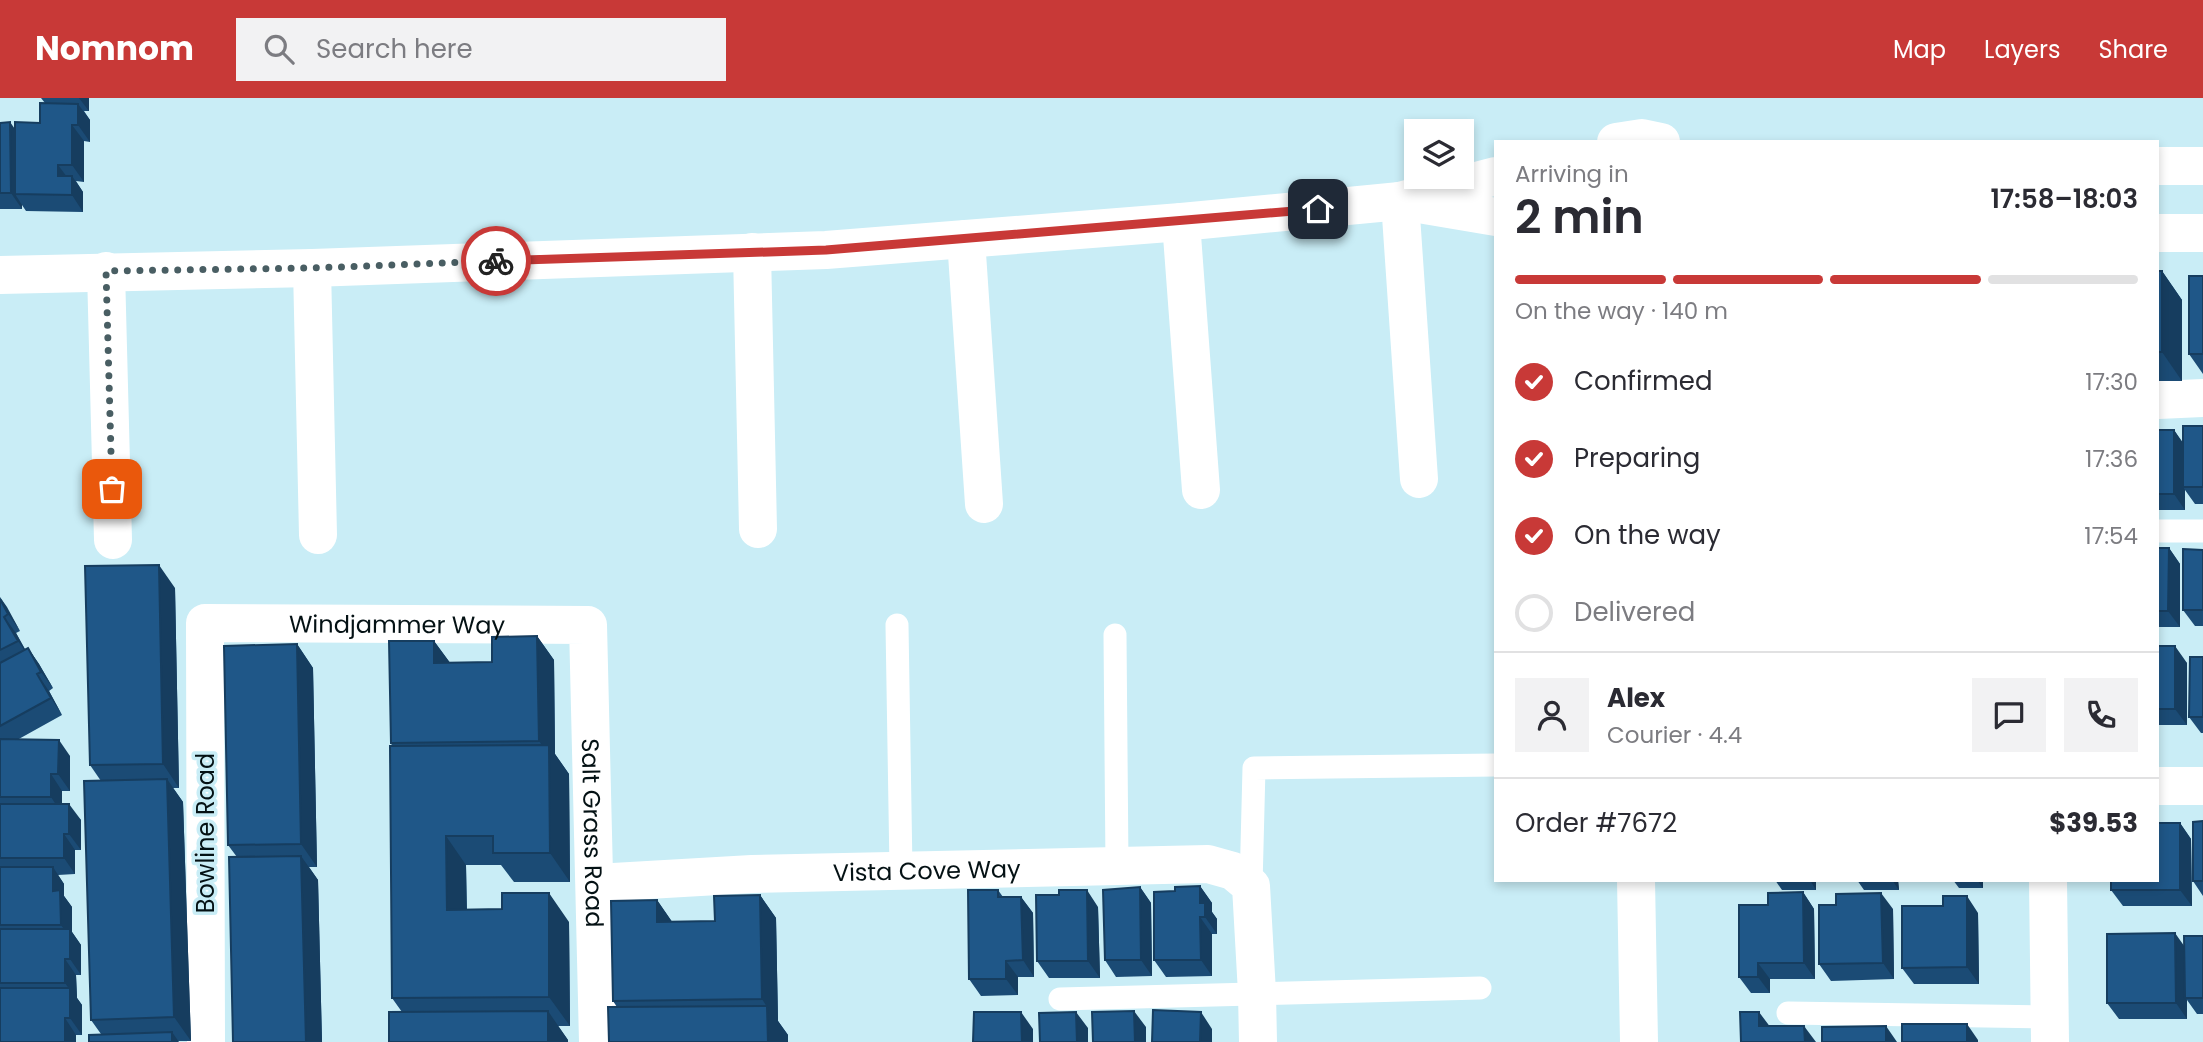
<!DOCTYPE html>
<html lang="en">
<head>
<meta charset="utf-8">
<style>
  body { margin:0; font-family:Poppins,sans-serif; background:#f2f2f3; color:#2b2b33; height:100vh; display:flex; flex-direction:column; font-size:26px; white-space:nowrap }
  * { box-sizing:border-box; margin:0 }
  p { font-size:23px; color:#7c7c81 }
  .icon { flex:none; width:38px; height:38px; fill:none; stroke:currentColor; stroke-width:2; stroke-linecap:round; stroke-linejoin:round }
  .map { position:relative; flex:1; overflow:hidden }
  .details { position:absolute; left:1494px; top:42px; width:665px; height:742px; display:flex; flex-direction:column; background:#fff; border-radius:0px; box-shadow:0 4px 10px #0003 }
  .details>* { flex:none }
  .fabs { position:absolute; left:1404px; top:21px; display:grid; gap:14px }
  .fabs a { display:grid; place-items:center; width:70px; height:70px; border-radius:0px; background:#fff; box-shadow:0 4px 10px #0003; font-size:35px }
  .pin { position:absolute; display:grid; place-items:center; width:60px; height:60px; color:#fff; margin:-30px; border-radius:14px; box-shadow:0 4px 10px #0006 }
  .courier { position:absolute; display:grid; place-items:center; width:70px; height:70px; margin:-35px; border:5px solid #c83937; border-radius:50%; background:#fff; color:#222; box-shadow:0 2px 9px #0007 }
  .headline em { font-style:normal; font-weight:600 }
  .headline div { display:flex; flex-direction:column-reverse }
  .headline { display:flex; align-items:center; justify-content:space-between; height:119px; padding:0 21px }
  h1 { font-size:46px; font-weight:600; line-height:52px }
  .bar { display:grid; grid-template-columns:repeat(4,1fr); gap:10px 7px; align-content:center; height:84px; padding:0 21px }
  .bar i { height:9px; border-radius:5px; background:#e1e1e2 }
  .bar .active { background:#c83937 }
  .bar p { grid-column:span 4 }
  .line { display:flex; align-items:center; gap:18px; padding:0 21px; border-top:2px solid #e1e1e2 }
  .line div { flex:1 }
  .round { display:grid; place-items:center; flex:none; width:74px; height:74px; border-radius:0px; background:#f2f2f3 }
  ol { padding:0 21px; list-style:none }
  li { display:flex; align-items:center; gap:21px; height:77px }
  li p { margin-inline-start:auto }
  li .icon { padding:7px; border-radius:50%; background:#c83937; color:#fff; stroke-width:4 }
  li:last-child { color:#7c7c81 }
  li i { width:38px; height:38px; border:4px solid #e1e1e2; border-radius:50% }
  header { display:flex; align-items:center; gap:42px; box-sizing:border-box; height:98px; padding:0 35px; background:#c83937; color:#fff }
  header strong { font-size:33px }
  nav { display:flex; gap:38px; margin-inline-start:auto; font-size:24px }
  .search { width:490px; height:63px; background:#f2f2f3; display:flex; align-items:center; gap:18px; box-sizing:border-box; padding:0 24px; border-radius:0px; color:#7c7c81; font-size:26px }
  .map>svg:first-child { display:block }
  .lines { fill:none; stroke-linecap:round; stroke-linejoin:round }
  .lane { stroke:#fff; stroke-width:23 }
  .street { stroke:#fff; stroke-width:38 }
  .wall { fill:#1b4b75 }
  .shaded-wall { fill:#163d5f }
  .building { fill:#1f5788; stroke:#163d5f; stroke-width:2 }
  .done { stroke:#495e63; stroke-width:7; stroke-dasharray:0 12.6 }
  .route { stroke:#c83937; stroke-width:9 }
  .labels { text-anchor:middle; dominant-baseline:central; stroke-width:7; stroke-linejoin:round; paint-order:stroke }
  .street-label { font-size:24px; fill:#041114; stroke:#c9edf6 }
</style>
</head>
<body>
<header>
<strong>Nomnom</strong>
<div class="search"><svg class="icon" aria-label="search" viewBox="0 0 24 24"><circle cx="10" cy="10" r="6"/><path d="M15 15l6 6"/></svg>Search here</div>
<nav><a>Map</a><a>Layers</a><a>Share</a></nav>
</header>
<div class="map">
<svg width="2203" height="944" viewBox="0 0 2203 944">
  <rect width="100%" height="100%" fill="#c9edf6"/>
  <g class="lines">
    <path class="lane" d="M2158,433H2203
      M897,527L901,772
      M1115,537L1117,768
      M1251,788L1254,670L1496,667
      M1060,901L1480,890
      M1788,915L2050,919"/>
    <g class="street">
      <path d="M1616,44L1642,40L1661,44"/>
      <path d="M2158,68H2203"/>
      <path d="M1400,103L1419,381"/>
      <path d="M1413,105L1496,119"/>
      <path d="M1181,124L1201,392"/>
      <path d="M2158,135H2203"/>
      <path d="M966,141L984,406"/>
      <path d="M752,154L758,431"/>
      <path d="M312,170L318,437"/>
      <path d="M106,173L113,442"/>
      <path d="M0,177L312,170L826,152L1181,124L1400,103L1496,78"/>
      <path d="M2158,302L2203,300"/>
      <path d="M2158,688H2203"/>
      <path d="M1636,782L1639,944"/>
      <path d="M2048,782L2050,944"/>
      <path id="s1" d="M596,785L752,776L1208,766L1233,773L1251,788L1257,895L1258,944"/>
      <path id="s2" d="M206,944L205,525L588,527L598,944"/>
    </g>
  </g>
  <path class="wall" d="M41,0H89V13H84L90,22V44L84,43V84L76,83L83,94V114L26,113L22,107V111H0V25L15,31L40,25L45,5Z
    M2158,173H2162L2182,202V283H2158Z
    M2203,178V276L2189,256Z
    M2203,328V406H2195L2185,392V412H2158V332H2174L2183,346Z
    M2158,450H2169L2180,466V529H2158Z
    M2203,452V528H2195L2183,512Z
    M175,490L179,690H173L183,704L191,943H178L101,936L91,922L101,683L90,667Z
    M0,499L20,533L16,535L25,551L28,550L39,566L53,590L49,593L62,617L17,642L70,658V693H62V706L81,722V752H75V776L58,777L64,786V798L72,809V834L81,847V877H76L77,900L82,907V937H76V944H0Z
    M537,538L554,562L555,656L569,676L570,784H514L501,767H466L467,811L569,824L570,928H558L568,942L402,914L392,900V648L391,645L434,543L450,565L492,564Z
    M297,546L313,570L317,769H309L318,782L322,944H233L237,759L228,747Z
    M2158,548L2187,565V627H2158Z
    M2203,559V635H2201L2189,619Z
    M2203,723V798L2193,783Z
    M2180,725L2191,741L2192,808H2123L2111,792Z
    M1775,782H1816V792H1782Z
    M1857,782H1898L1899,792H1864Z
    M1953,782H1983V790H1959Z
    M1200,788L1212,805V814L1217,821V836H1212V878L1166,879L1154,862Z
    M1140,789L1151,805L1152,878L1116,879L1105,862Z
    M998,792L1003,799H1021L1033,815L1034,879H1018V897L981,898L969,881Z
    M1803,794L1814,811L1815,881H1770V895H1751L1739,879L1768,807Z
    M760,797L776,820L778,923L788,937V944H609L617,909L613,903L657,802L672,824L715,823Z
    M1098,809L1100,880H1049L1037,863Z
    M1893,811L1894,881L1831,883L1819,866Z
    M1978,815L1979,886H1914L1902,870Z
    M2203,838V916H2197L2187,902V921H2119L2107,905L2185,849Z"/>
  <path class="shaded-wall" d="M79,0H89V13Z
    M78,6L90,22V44L78,27Z
    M10,24L22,41L15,96L22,107V111L11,95Z
    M72,27L84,43V84L72,67Z
    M58,67L70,83L58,78Z
    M72,78L83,94V114L72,97Z
    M2162,173L2182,202V283L2162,254Z
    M2174,332L2186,349L2183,389L2185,392V412L2174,396Z
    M2169,450L2180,466V529L2168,513Z
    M159,467L175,490L179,690L163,666Z
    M0,499L7,509L20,533L8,516Z
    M4,519L16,535L29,559L18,543Z
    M537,538L554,562L555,656L569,676L570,784L550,755L549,657L539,643Z
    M434,543L451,566L434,565Z
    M297,546L313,570L317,769L301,746Z
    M2175,548L2187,565V627L2175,611Z
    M28,550L39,566L53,590L41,574Z
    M37,576L49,593L62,617L51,600Z
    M59,642L70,658V693L58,676Z
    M51,676L62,693V716L51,699Z
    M167,681L183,704L191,943L174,919Z
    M69,706L81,722V752L69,736Z
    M2180,725L2191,741L2192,808L2180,792Z
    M64,736L75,752V776L64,760Z
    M446,738L466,767L467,841L447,812Z
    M301,758L318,782L322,944H306Z
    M53,769L64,786V798L72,809V834L81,847V877L70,861V840L61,827L53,793Z
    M1810,782H1816V792Z
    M1892,782H1898L1899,792Z
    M1977,782H1983V790Z
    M1200,788L1212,805V814L1217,821V836L1205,819L1200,805Z
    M1140,789L1151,805L1152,878L1141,862Z
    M1087,792L1098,809L1100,880L1088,863Z
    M1803,794L1814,811L1815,881L1804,865Z
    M549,795L569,824L570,928L549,899Z
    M1881,795L1893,811L1894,881L1883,865Z
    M760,797L776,820L778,923L788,937V944H768L767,909L762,901Z
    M1967,798L1978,815L1979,886L1967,869Z
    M1021,799L1033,815L1034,879L1023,862Z
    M657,802L673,825L657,824Z
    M1200,819L1212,836V878L1201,862Z
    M2175,835L2187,852L2185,900L2187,902V921L2176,905Z
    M65,861L76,877L77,900L82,907V937L70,920V892L65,885Z
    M1006,863L1018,879V897L1006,881Z
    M1758,865L1770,881V895L1758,879Z
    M548,913L568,942V944H548Z
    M1134,913L1146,929V944H1135Z
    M1021,914L1033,931V944H1022Z
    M1076,914L1088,930V944H1077Z
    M1201,914L1212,931V944H1200Z
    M1759,914L1771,930L1759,928Z
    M65,920L76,937V944H65Z
    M1967,926L1978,942V944H1967Z
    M1804,928L1816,944H1805Z
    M1886,928L1897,944H1886Z
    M172,934L179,944H172Z"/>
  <path class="building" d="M40,5L78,6V27H72V67H58V78H72V97L15,96V24L40,25Z
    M10,24L11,95H0V25Z
    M2158,173H2162V254H2158Z
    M2189,178H2203V256H2189Z
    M2183,328H2203V389H2183Z
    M2158,332H2174V396H2158Z
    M2158,450H2169L2168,513H2158Z
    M2183,451L2203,452V512H2183Z
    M159,467L163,666L90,667L85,468Z
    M0,501L8,516L4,519L18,543L0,552Z
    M537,538L539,643L391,645L389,543H434V565L492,564V539Z
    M297,546L301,746L228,747L224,548Z
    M2158,548H2175V611H2158Z
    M28,550L41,574L37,576L51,600L0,628V565Z
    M2190,559H2203V619H2189Z
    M0,641L59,642L58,676H51V699H0Z
    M549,647L550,755H493V738H446L447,812L502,811V795H549V899L392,900L390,648Z
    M167,681L174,919L91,922L84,683Z
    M0,706H69V736H64V760H0Z
    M2203,723V783H2193V724Z
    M2158,725H2180V792H2111V782H2158Z
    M301,758L306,944H233L229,759Z
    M0,769H53V793L60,792L61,827H0Z
    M1200,788V805H1205V819H1200L1201,862H1154V794L1175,793V789Z
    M1140,789L1141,862H1105L1103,792Z
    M968,792H998V799H1021L1023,862L1006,863V881H969Z
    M1059,792H1087L1088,863H1037L1036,797H1059Z
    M1803,794L1804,865H1758V879H1739V807H1768V795Z
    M1881,795L1883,865L1819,866V807H1836V796Z
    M760,797L762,901L613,903L611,803L657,802V824L715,823L714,798Z
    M1943,798H1967V869L1902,870V808H1943Z
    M0,831H70V861H65V885H0Z
    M2175,835L2176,905H2107V836Z
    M2184,838H2203V900H2185Z
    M0,890H70V920H65V944H0Z
    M767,908L768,944H609L608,909Z
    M1153,912L1201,914L1200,944H1152Z
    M548,913V944H389V914Z
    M1134,913L1135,944H1093L1092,914Z
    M974,914H1021L1022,944H973Z
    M1076,914L1077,944H1040L1039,915Z
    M1740,914H1759V928H1804L1805,944H1741Z
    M1902,926H1967V944H1902Z
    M1886,928V944H1822V929Z
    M172,934V944H89V937Z"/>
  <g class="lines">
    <path class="done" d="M112,391L106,173L312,170L496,163"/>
    <path class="route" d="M496,163L826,152L1318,111"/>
  </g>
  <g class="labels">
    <g class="street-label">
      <text stroke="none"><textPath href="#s2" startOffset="611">Windjammer Way</textPath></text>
      <text transform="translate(205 735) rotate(-90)">Bowline Road</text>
      <text stroke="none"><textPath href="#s2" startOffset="1010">Salt Grass Road</textPath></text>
      <text stroke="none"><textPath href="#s1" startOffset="331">Vista Cove Way</textPath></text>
    </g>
  </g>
</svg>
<div class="fabs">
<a><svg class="icon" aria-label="layers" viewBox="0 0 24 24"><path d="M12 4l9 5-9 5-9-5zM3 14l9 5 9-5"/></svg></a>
</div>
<div class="pin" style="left:112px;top:391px;background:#ea580c"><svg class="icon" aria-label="bag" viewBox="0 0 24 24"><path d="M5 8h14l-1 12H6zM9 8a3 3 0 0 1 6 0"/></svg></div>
<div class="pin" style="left:1318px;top:111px;background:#1f2937"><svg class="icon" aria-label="home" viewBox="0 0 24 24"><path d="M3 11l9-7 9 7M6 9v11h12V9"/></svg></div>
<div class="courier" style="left:496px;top:163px"><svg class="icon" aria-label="bike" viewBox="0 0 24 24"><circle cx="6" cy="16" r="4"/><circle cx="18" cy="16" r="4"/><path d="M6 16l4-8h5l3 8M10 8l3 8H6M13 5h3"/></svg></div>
<section class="details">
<div class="headline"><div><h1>2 min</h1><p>Arriving in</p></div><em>17:58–18:03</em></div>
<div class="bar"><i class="active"></i><i class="active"></i><i class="active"></i><i></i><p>On the way · 140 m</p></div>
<ol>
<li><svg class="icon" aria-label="check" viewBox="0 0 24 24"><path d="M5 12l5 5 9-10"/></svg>Confirmed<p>17:30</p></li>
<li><svg class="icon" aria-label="check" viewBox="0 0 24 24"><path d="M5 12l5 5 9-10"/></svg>Preparing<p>17:36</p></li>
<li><svg class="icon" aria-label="check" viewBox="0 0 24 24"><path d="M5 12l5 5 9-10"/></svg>On the way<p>17:54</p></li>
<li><i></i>Delivered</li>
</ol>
<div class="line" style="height:126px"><a class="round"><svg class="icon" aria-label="person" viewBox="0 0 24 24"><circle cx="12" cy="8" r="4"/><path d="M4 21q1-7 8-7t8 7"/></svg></a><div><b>Alex</b><p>Courier · 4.4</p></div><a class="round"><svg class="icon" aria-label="chat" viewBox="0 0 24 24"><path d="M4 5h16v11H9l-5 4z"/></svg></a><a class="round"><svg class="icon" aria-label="phone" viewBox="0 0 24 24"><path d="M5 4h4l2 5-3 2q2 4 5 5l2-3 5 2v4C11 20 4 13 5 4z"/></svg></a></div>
<div class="line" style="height:91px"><div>Order #7672</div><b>$39.53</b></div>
</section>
</div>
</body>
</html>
